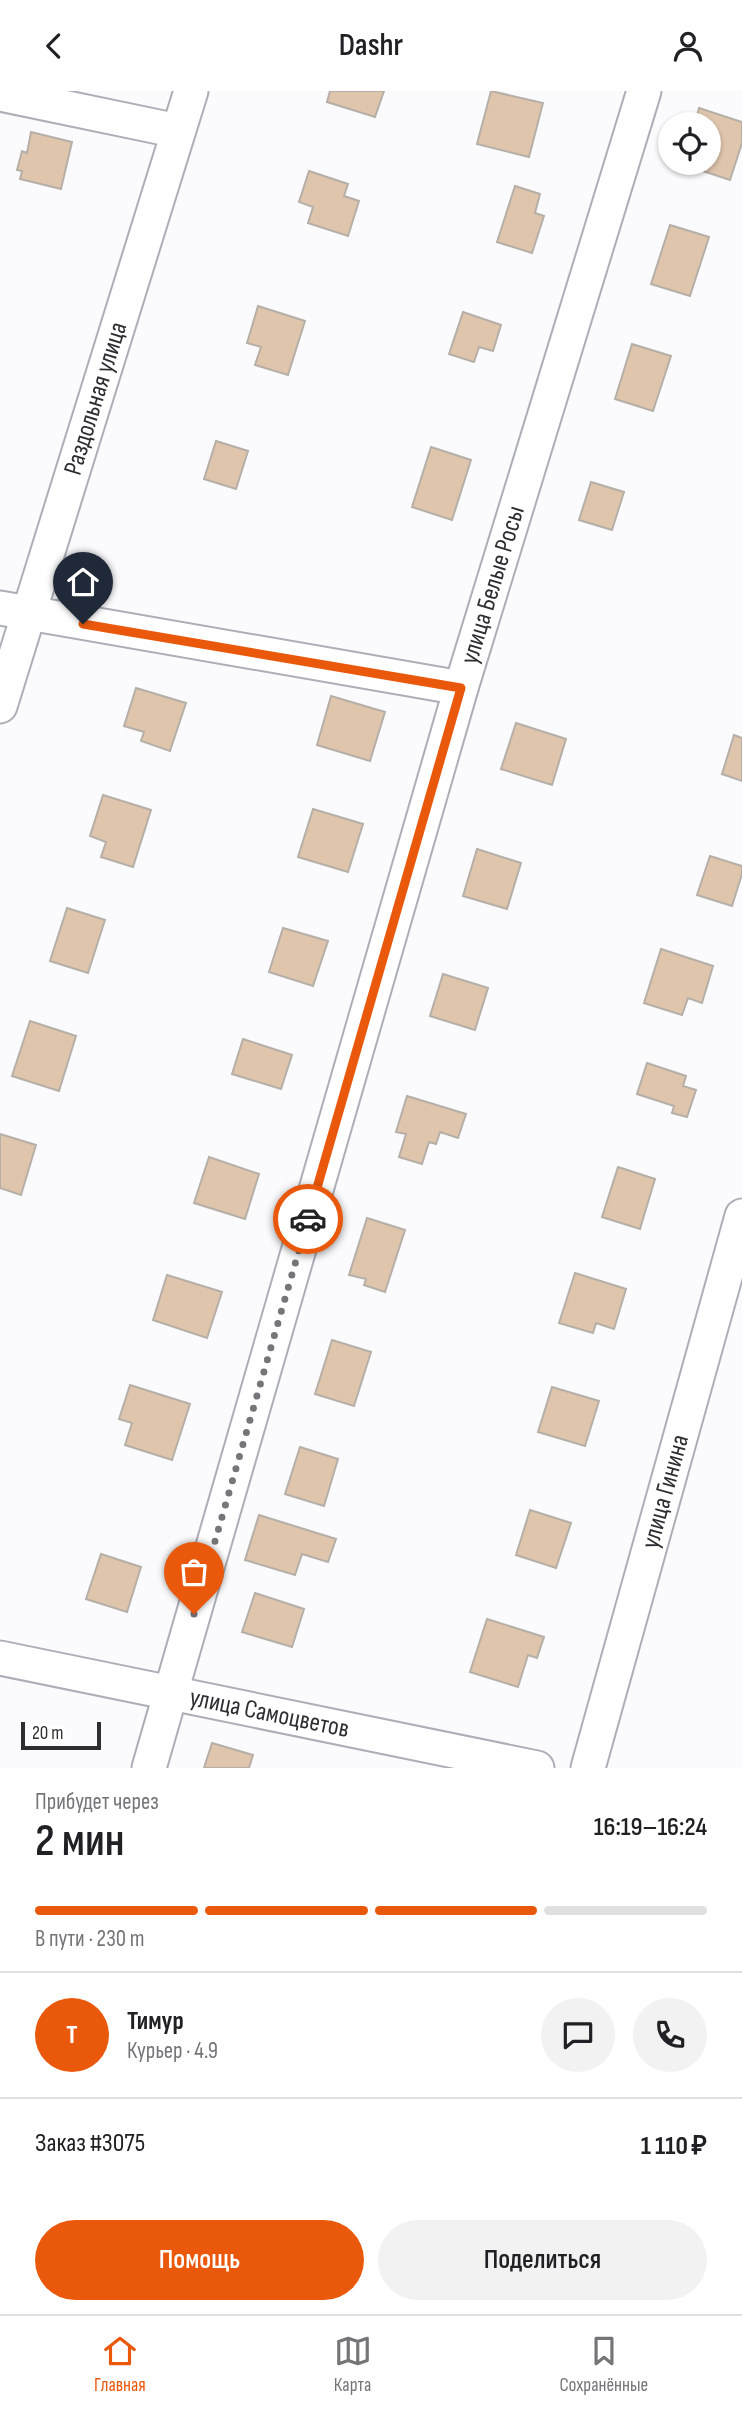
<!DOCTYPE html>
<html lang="ru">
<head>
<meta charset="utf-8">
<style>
  body { margin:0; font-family:"Sofia Sans Condensed",sans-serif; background:#f2f2f2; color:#202124; height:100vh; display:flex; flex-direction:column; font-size:26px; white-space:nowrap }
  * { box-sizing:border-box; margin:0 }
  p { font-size:23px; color:#757577 }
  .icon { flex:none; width:38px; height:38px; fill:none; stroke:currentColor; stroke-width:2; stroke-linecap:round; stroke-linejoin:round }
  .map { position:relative; height:1677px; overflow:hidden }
  .panel { display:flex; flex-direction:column; background:#fff; flex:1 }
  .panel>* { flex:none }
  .tools { position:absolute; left:658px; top:21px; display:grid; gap:14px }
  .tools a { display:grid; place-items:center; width:63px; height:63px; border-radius:50%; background:#fff; box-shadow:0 2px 5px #0004; font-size:35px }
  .scale { position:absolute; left:21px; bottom:18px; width:80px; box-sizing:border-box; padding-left:7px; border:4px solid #2d2e32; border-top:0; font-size:19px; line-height:24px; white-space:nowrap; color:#2d2e32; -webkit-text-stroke:5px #fff; paint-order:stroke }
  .pin { position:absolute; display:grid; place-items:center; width:60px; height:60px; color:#fff; margin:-72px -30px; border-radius:50% 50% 50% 0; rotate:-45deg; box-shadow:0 0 7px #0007 }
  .pin .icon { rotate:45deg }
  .courier { position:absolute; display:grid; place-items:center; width:70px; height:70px; margin:-35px; border:5px solid #ea580c; border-radius:50%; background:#fff; color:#222; box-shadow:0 2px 9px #0007 }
  .headline em { font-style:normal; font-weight:600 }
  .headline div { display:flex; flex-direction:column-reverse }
  .headline { display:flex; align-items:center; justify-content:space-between; height:119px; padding:0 35px }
  h1 { font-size:46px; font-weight:600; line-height:52px }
  .bar { display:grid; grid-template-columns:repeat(4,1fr); gap:10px 7px; align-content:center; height:84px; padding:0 35px }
  .bar i { height:9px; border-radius:5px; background:#e0e0e0 }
  .bar .selected { background:#ea580c }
  .bar p { grid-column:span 4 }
  .line { display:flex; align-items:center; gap:18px; padding:0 35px; border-top:2px solid #e0e0e0 }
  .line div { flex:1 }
  .round { display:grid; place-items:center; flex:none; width:74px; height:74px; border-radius:37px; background:#f2f2f2 }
  .cta { display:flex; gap:14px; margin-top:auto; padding:14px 35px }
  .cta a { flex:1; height:80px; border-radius:42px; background:#ea580c; color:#fff; font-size:28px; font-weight:600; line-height:80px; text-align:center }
  .cta a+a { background:#f2f2f2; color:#202124 }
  header { display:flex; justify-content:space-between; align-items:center; height:91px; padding:0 35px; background:#fff; font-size:32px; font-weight:600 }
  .tabs { display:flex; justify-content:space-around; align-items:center; height:98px; border-top:2px solid #e0e0e0; background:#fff; font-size:19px; color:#757577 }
  .tabs a { display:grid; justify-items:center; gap:4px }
  .tabs .selected { color:#ea580c }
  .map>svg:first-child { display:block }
  .building { fill:#dfc5ac; stroke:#b6afa8; stroke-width:2 }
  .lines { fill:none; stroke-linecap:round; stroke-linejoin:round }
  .minor-casing { stroke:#acafb8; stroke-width:37 }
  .minor { stroke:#fff; stroke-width:33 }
  .done { stroke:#757679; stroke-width:7; stroke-dasharray:0 12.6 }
  .route { stroke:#ea580c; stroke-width:9 }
  .labels { text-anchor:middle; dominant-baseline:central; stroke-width:5; stroke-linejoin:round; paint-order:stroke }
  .street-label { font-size:26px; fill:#2d2e32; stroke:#fff }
</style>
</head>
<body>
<header><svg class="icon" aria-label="back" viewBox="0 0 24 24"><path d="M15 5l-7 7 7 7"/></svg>Dashr<svg class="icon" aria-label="person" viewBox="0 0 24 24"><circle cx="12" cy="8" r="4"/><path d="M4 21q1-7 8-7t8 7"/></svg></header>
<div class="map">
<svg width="742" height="1677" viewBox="0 0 742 1677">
  <rect width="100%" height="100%" fill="#fbfbfd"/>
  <path class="building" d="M330,0H384L375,26L327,11Z
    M491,0L543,12L529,66L477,53Z
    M699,17L742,31V52L730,89L700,79L702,72H709V33H695Z
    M31,41L72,51L61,98L20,88L22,80L17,79L22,60L27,62Z
    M309,80L348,93L344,105L359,110L348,145L308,132L313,116L299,111Z
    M515,95L540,103L535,122L544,125L532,162L497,151Z
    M670,134L709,146L690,205L651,193Z
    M258,215L305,230L288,284L255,274L261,256L247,252Z
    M463,221L501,234L493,260L479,256L474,271L449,263Z
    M632,253L671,265L653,320L615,308Z
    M216,350L248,360L236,398L204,388Z
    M431,356L471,369L452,429L412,416Z
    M591,391L624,401L612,439L579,429Z
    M136,597L186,612L170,660L141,650L144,641L124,635Z
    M331,605L385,621L370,670L317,654Z
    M516,632L566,648L552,694L501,678Z
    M734,644L742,647V690L722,683Z
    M103,704L151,719L133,776L101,766L106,751L90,745Z
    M313,718L363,733L348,781L298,766Z
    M477,758L521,772L507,818L463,805Z
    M710,765L742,775V783L732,815L697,804Z
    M67,817L105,829L88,882L50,870Z
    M283,837L328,850L313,895L269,881Z
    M661,858L713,875L702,912L688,907L682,924L644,912Z
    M443,883L488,897L475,939L430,925Z
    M30,930L76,945L59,1000L12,985Z
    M243,948L292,964L281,998L232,983Z
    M647,972L686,985L683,995L696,999L687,1026L672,1022L674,1015L637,1003Z
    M407,1005L466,1023L458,1047L440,1041L436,1053L429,1051L422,1073L399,1066L406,1043L396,1041Z
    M0,1043L36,1054L21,1104L0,1097Z
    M209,1066L259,1083L245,1128L194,1112Z
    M618,1076L655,1088L640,1138L602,1126Z
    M367,1127L405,1139L385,1201L364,1194L366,1188L349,1184Z
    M575,1182L626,1198L614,1238L596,1232L593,1242L559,1232Z
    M167,1184L222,1201L207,1247L153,1229Z
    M332,1249L371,1261L354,1315L315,1303Z
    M130,1294L190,1313L172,1369L125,1354L132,1332L119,1328Z
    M552,1296L599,1310L585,1355L538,1341Z
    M300,1356L338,1368L324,1415L285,1403Z
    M530,1419L571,1432L556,1477L516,1464Z
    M259,1424L336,1448L328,1471L302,1463L295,1484L245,1469Z
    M101,1463L141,1476L127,1521L86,1508Z
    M255,1502L304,1518L292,1556L242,1541Z
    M487,1528L544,1546L537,1567L528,1564L518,1596L470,1581Z
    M212,1652L253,1664L249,1677H204Z"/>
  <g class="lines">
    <g class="minor-casing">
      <g id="minor">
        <path d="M0,3L178,40"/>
        <path d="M0,517L461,597"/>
        <path id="s1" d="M0,615L191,0"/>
        <path id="s2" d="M0,1567L537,1677"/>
        <path id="s3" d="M149,1677L461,597L644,0"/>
        <path id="s4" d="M588,1677L742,1125"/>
      </g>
    </g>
    <use href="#minor" class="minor"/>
  </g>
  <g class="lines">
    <path class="done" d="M194,1523L308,1128"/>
    <path class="route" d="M83,533L461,597L308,1128"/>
  </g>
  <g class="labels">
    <g class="street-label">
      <text stroke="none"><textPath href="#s1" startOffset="322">Раздольная улица</textPath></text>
      <text stroke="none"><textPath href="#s3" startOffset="1232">улица Белые Росы</textPath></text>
      <text stroke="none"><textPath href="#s4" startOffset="287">улица Гинина</textPath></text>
      <text stroke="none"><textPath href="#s2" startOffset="275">улица Самоцветов</textPath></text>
    </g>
  </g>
</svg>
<div class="tools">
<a><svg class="icon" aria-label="locate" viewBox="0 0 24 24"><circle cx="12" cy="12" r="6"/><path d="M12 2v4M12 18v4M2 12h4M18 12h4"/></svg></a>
</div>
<div class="scale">20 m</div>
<div class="pin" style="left:194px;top:1523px;background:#ea580c"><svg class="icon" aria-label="bag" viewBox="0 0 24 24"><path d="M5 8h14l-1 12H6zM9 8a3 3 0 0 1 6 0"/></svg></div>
<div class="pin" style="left:83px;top:533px;background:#1f2937"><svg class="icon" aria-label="home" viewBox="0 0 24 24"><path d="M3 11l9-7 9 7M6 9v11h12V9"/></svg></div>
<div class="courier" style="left:308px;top:1128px"><svg class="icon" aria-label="car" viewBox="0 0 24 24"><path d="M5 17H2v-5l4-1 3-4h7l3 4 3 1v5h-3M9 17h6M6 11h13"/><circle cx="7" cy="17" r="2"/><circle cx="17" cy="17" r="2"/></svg></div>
</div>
<section class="panel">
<div class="headline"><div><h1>2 мин</h1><p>Прибудет через</p></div><em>16:19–16:24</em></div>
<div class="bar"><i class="selected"></i><i class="selected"></i><i class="selected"></i><i></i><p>В пути · 230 m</p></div>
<div class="line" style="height:126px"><b class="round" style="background:#ea580c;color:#fff">Т</b><div><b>Тимур</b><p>Курьер · 4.9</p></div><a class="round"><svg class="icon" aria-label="chat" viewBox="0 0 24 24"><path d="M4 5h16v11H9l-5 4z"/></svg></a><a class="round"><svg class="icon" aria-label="phone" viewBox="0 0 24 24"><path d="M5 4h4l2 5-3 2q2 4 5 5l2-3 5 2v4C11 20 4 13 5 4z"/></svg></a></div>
<div class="line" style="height:91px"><div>Заказ #3075</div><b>1 110 ₽</b></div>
<div class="cta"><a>Помощь</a><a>Поделиться</a></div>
</section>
<nav class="tabs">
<a class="selected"><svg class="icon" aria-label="home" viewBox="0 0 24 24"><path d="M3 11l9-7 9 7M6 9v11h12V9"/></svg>Главная</a>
<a><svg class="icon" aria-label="map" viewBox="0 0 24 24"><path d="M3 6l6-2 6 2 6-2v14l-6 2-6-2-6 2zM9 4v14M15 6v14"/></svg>Карта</a>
<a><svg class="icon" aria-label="saved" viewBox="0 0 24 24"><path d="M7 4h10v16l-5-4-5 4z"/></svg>Сохранённые</a>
</nav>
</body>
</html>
